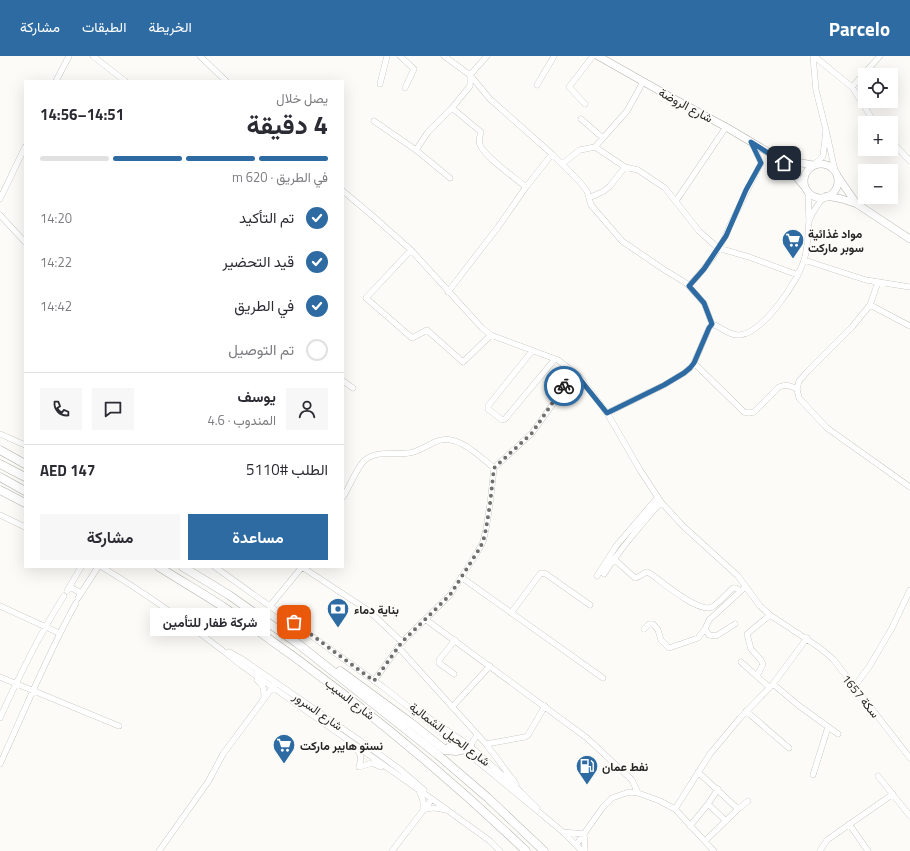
<!DOCTYPE html>
<html lang="ar">
<head>
<meta charset="utf-8">
<style>
  body { margin:0; font-family:"Titillium Web",Vazirmatn,sans-serif; background:#f7f7f7; color:#2b2b33; direction:rtl; height:100vh; display:flex; flex-direction:column; font-size:15px; white-space:nowrap }
  * { box-sizing:border-box; margin:0 }
  p { font-size:13px; color:#7c7c81 }
  .icon { flex:none; width:22px; height:22px; fill:none; stroke:currentColor; stroke-width:2; stroke-linecap:round; stroke-linejoin:round }
  .map { position:relative; flex:1; overflow:hidden; direction:ltr }
  .panel { position:absolute; left:24px; top:24px; width:320px; height:488px; display:flex; flex-direction:column; background:#fff; border-radius:0px; box-shadow:0 4px 16px #0002; direction:rtl }
  .panel>* { flex:none }
  .fabs { position:absolute; left:858px; top:12px; display:grid; gap:8px }
  .fabs a { display:grid; place-items:center; width:40px; height:40px; border-radius:0px; background:#fff; box-shadow:0 4px 16px #0002; font-size:20px }
  .pin { position:absolute; display:grid; place-items:center; width:34px; height:34px; color:#fff; margin:-17px; border-radius:8px; box-shadow:0 2px 6px #0006 }
  .courier { position:absolute; display:grid; place-items:center; width:40px; height:40px; margin:-20px; border:3px solid #2d6ba2; border-radius:50%; background:#fff; color:#222; box-shadow:0 1px 5px #0007 }
  .bubble { position:absolute; height:28px; border-radius:0px; background:#fff; box-shadow:0 4px 16px #0002; font-size:13px; font-weight:700; line-height:28px; text-align:center; direction:rtl }
  .summary em { font-style:normal; font-weight:700 }
  .summary div { display:flex; flex-direction:column-reverse }
  .summary { display:flex; align-items:center; justify-content:space-between; height:68px; padding:0 16px }
  h1 { font-size:26px; font-weight:700; line-height:30px }
  .bar { display:grid; grid-template-columns:repeat(4,1fr); gap:6px 4px; align-content:center; height:48px; padding:0 16px }
  .bar i { height:5px; border-radius:3px; background:#e1e1e2 }
  .bar .selected { background:#2d6ba2 }
  .bar p { grid-column:span 4 }
  .line { display:flex; align-items:center; gap:10px; padding:0 16px; border-top:1px solid #e1e1e2 }
  .line div { flex:1 }
  .round { display:grid; place-items:center; flex:none; width:42px; height:42px; border-radius:0px; background:#f7f7f7 }
  ol { padding:0 16px; list-style:none }
  li { display:flex; align-items:center; gap:12px; height:44px }
  li p { margin-inline-start:auto }
  li .icon { padding:4px; border-radius:50%; background:#2d6ba2; color:#fff; stroke-width:4 }
  li:last-child { color:#7c7c81 }
  li i { width:22px; height:22px; border:2px solid #e1e1e2; border-radius:50% }
  .primary-button { display:flex; gap:8px; margin-top:auto; padding:8px 16px }
  .primary-button a { flex:1; height:46px; border-radius:0px; background:#2d6ba2; color:#fff; font-size:16px; font-weight:700; line-height:46px; text-align:center }
  .primary-button a+a { background:#f7f7f7; color:#2b2b33 }
  header { display:flex; align-items:center; gap:24px; box-sizing:border-box; height:56px; padding:0 20px; background:#2d6ba2; color:#fff }
  header strong { font-size:19px }
  nav { display:flex; gap:22px; margin-inline-start:auto; font-size:14px }
  .map>svg:first-child { display:block }
  .lines { fill:none; stroke-linecap:round; stroke-linejoin:round }
  .minor-casing { stroke:#b2b2ad; stroke-width:6 }
  .major-casing { stroke:#b2b2ad; stroke-width:8 }
  .highway-casing { stroke:#b2b2ad; stroke-width:9 }
  .minor { stroke:#fff; stroke-width:5.5 }
  .major { stroke:#fff; stroke-width:7 }
  .highway { stroke:#fff; stroke-width:8 }
  .done { stroke:#70706d; stroke-width:4; stroke-dasharray:0 7.2 }
  .route { stroke:#2d6ba2; stroke-width:5 }
  .labels { text-anchor:middle; dominant-baseline:central; stroke-width:4; stroke-linejoin:round; paint-order:stroke }
  .street-label { font-size:12px; fill:#252523; stroke:#fcfbf7 }
  .poi-label { font-size:12px; font-weight:bold; fill:#252523; stroke:#fcfbf7; text-anchor:start }
</style>
</head>
<body>
<header>
<strong>Parcelo</strong>
<nav><a>الخريطة</a><a>الطبقات</a><a>مشاركة</a></nav>
</header>
<div class="map">
<svg width="910" height="795" viewBox="0 0 910 795">
  <rect width="100%" height="100%" fill="#fcfbf7"/>
  <g class="lines">
    <g class="minor-casing">
      <path id="minor" d="M93,0L125,25
        M200,0L226,25
        M400,0L414,13L405,32
        M444,0L470,19L490,43L552,98L579,125L587,135L591,149L622,185L663,213L686,227L704,247L712,268
        M813,0L816,34L826,74
        M814,0L852,31L875,67
        M56,25L69,0
        M380,28L387,0
        M537,29L554,0
        M852,31L880,0
        M585,48L569,31L593,0
        M452,52L481,76C480,80 478,84 480,89C485,101 514,121 526,131L552,98
        M581,63L603,82
        M374,65L416,94
        M891,85L910,105
        M595,91L627,55L643,26
        M562,108L580,94L595,91L625,111L638,114L665,132L699,175L718,192L749,201L798,219
        M815,108L823,100L826,74L835,115
        M450,122L416,94L428,76L452,52L470,30V19L487,0
        M343,135L375,162L411,194L482,272L491,279L558,304L579,320L607,357L640,414L661,446L683,470L738,520L760,550L770,559L820,592L833,603L910,702
        M808,135L809,165C813,155 817,149 824,141
        M589,142L604,135L610,130L625,111
        M0,143L25,91
        M676,145L726,71
        M0,159L25,186
        M411,194L366,242L412,282L427,274L463,306L491,279
        M804,204L866,224L910,231
        M878,226L870,249L852,271L807,316L799,325L797,333L799,342L827,372L910,431
        M689,230C702,216 724,189 729,171L761,107L752,87
        M448,236L498,171L526,131
        M870,249L910,270
        M712,268C721,271 730,280 740,279C764,276 798,225 804,204C808,192 808,177 809,165
        M532,295L488,350V353L502,364L505,363L555,303
        M694,307L744,356L749,357L754,356L779,331C786,328 791,330 797,333
        M343,325L353,332
        M607,357L664,329L684,317L690,312L694,307L709,272L712,268
        M0,378L25,389
        M343,441C349,432 358,409 365,404C377,394 394,399 409,397C418,396 426,390 435,386C456,376 478,399 494,412
        M0,459L25,471
        M614,503L635,522C640,521 643,517 647,516L651,518C662,526 699,558 712,551C719,547 726,538 733,532H736L740,535
        M102,511C150,540 197,574 241,609L432,743L490,785L500,795
        M215,511L383,631L464,694L563,776L582,795
        M302,511L369,555L402,586
        M604,518C621,492 641,469 661,446
        M597,520L616,490L658,441
        M461,521L603,622
        M70,531L81,537
        M67,535L81,511
        M78,542L98,511
        M0,550L59,577
        M270,550L302,511
        M511,557L540,518L542,517L546,518L590,549
        M425,563L587,682L632,724L638,737
        M644,573L649,568H653L658,574L661,584L669,592L698,582L705,573L709,564L743,533
        M705,573L709,579L716,580L735,568
        M398,591L486,688L516,728
        M229,596L242,603L372,693L402,715L424,734
        M741,606L769,631
        M454,618L439,607V604L455,584
        M757,620L763,608L761,604L751,593L747,578L770,559
        M0,621L119,670
        M257,624C264,629 264,634 264,643
        M374,625L402,586L450,539L478,495L483,486L486,473L490,448L494,412L532,377L575,317
        M773,628L798,649L838,678
        M854,631L869,611L892,572L910,534
        M452,651L490,610
        M746,655L789,692
        M420,656L470,690L520,735L537,752
        M0,662C19,620 39,579 64,540
        M486,688L525,681L528,679L545,650
        M353,690C361,697 362,701 359,711
        M470,690L477,679
        M0,708C25,654 47,599 76,547
        M359,711L372,707L381,711
        M698,716L738,753
        M813,719L828,671
        M878,720L910,760
        M419,734L423,745V754C432,751 437,752 445,754
        M708,748L726,765
        M675,753L710,698L740,662L773,628L807,582
        M849,768L868,795
        M690,770L708,748L718,733
        M563,776L584,778
        M584,778L585,795
        M705,785L738,753L748,745
        M576,789L603,751L612,742L629,736L638,737L660,745L675,753L714,795
        M159,795L208,726L223,698L275,628
        M392,795L432,743
        M820,795L827,784L893,738"/>
    </g>
    <g class="major-casing">
      <path id="major" d="M598,0L667,39L726,71L775,100L784,107L805,131
        M780,102L790,105L813,109
        M804 125a17 17 0 1 1 34 0a17 17 0 1 1-34 0Z
        M838,121L856,147
        M827,140L842,143L857,148L910,183"/>
    </g>
    <g class="highway-casing">
      <path id="highway" d="M0,394L25,408
        M0,408L25,421
        M0,421L25,435
        M0,434L25,447
        M159,511C181,525 204,538 225,552C332,625 433,706 526,795
        M183,511L229,539L297,587L438,699L488,742L544,795
        M340,615L411,667L445,694L456,695L466,693L470,690
        M445,694L452,690V688L450,684"/>
    </g>
    <use href="#minor" class="minor"/>
    <use href="#major" class="major"/>
    <use href="#highway" class="highway"/>
  </g>
  <g class="lines">
    <path class="done" d="M294,566L374,625L402,586L450,539L478,495L483,486L486,473L490,448L494,412L532,377L564,330"/>
    <path class="route" d="M564,330L575,317L607,357L664,329L684,317L690,312L694,307L709,272L712,268L704,247L689,230L704,213L726,180L746,134L761,107L751,86L784,107"/>
  </g>
  <defs>
    <g id="supermarket-pin" transform="scale(1.15)"><path d="M0 17L-7.5 6A9.5 9.5 0 1 1 7.5 6Z" fill="#2d6ba2" stroke="#fcfbf7"/><path d="M-6-5.5h2.5l.6 2H6L4.5 2H-2.5L-4.4-4H-6ZM-1.5 3.2a1.3 1.3 0 1 0 .1 0ZM3 3.2a1.3 1.3 0 1 0 .1 0Z" fill="#fff"/></g>
    <g id="bank-pin" transform="scale(1.15)"><path d="M0 17L-7.5 6A9.5 9.5 0 1 1 7.5 6Z" fill="#2d6ba2" stroke="#fcfbf7"/><path d="M-6-4H6V4H-6ZM0-2.3a2.3 2.3 0 1 0 0 4.6a2.3 2.3 0 1 0 0-4.6Z" fill="#fff"/></g>
    <g id="fuel-pin" transform="scale(1.15)"><path d="M0 17L-7.5 6A9.5 9.5 0 1 1 7.5 6Z" fill="#2d6ba2" stroke="#fcfbf7"/><path d="M-5.5-6h7V0h2V4h1.3V-2.5L3-4.5l.8-.8L6-3V5H2.5V1h-1V6h-7ZM-4.2-4.7v3.2H.2V-4.7Z" fill="#fff"/></g>
  </defs>
  <g fill-rule="evenodd">
    <use href="#supermarket-pin" x="793" y="184"/>
    <use href="#bank-pin" x="338" y="553"/>
    <use href="#supermarket-pin" x="284" y="689"/>
    <use href="#fuel-pin" x="587" y="710"/>
  </g>
  <g class="labels">
    <g class="street-label">
      <text transform="translate(686 49) rotate(28)">شارع الروضة</text>
      <text transform="translate(861 640) rotate(51)">سكة 1657</text>
      <text transform="translate(350 643) rotate(38)">شارع السيب</text>
      <text transform="translate(318 655) rotate(35)">شارع السرور</text>
      <text transform="translate(450 678) rotate(37)">شارع الحيل الشمالية</text>
    </g>
    <g class="poi-label">
      <text x="808" y="177">مواد غذائية<tspan x="808" dy="14">سوبر ماركت</tspan></text>
      <text x="354" y="553">بناية دماء</text>
      <text x="300" y="689">نستو هايبر ماركت</text>
      <text x="602" y="710">نفط عمان</text>
    </g>
  </g>
</svg>
<div class="fabs">
<a><svg class="icon" aria-label="locate" viewBox="0 0 24 24"><circle cx="12" cy="12" r="6"/><path d="M12 2v4M12 18v4M2 12h4M18 12h4"/></svg></a>
<a>+</a>
<a>−</a>
</div>
<div class="pin" style="left:294px;top:566px;background:#ea580c"><svg class="icon" aria-label="bag" viewBox="0 0 24 24"><path d="M5 8h14l-1 12H6zM9 8a3 3 0 0 1 6 0"/></svg></div>
<div class="pin" style="left:784px;top:107px;background:#1f2937"><svg class="icon" aria-label="home" viewBox="0 0 24 24"><path d="M3 11l9-7 9 7M6 9v11h12V9"/></svg></div>
<div class="courier" style="left:564px;top:330px"><svg class="icon" aria-label="bike" viewBox="0 0 24 24"><circle cx="6" cy="16" r="4"/><circle cx="18" cy="16" r="4"/><path d="M6 16l4-8h5l3 8M10 8l3 8H6M13 5h3"/></svg></div>
<div class="bubble" style="left:150px;top:552px;width:120px">شركة ظفار للتأمين</div>
<section class="panel">
<div class="summary"><div><h1>4 دقيقة</h1><p>يصل خلال</p></div><em>14:51–14:56</em></div>
<div class="bar"><i class="selected"></i><i class="selected"></i><i class="selected"></i><i></i><p>في الطريق · 620 m</p></div>
<ol>
<li><svg class="icon" aria-label="check" viewBox="0 0 24 24"><path d="M5 12l5 5 9-10"/></svg>تم التأكيد<p>14:20</p></li>
<li><svg class="icon" aria-label="check" viewBox="0 0 24 24"><path d="M5 12l5 5 9-10"/></svg>قيد التحضير<p>14:22</p></li>
<li><svg class="icon" aria-label="check" viewBox="0 0 24 24"><path d="M5 12l5 5 9-10"/></svg>في الطريق<p>14:42</p></li>
<li><i></i>تم التوصيل</li>
</ol>
<div class="line" style="height:72px"><a class="round"><svg class="icon" aria-label="person" viewBox="0 0 24 24"><circle cx="12" cy="8" r="4"/><path d="M4 21q1-7 8-7t8 7"/></svg></a><div><b>يوسف</b><p>المندوب · 4.6</p></div><a class="round"><svg class="icon" aria-label="chat" viewBox="0 0 24 24"><path d="M4 5h16v11H9l-5 4z"/></svg></a><a class="round"><svg class="icon" aria-label="phone" viewBox="0 0 24 24"><path d="M5 4h4l2 5-3 2q2 4 5 5l2-3 5 2v4C11 20 4 13 5 4z"/></svg></a></div>
<div class="line" style="height:52px"><div>الطلب #5110</div><b>AED 147</b></div>
<div class="primary-button"><a>مساعدة</a><a>مشاركة</a></div>
</section>
</div>
</body>
</html>
